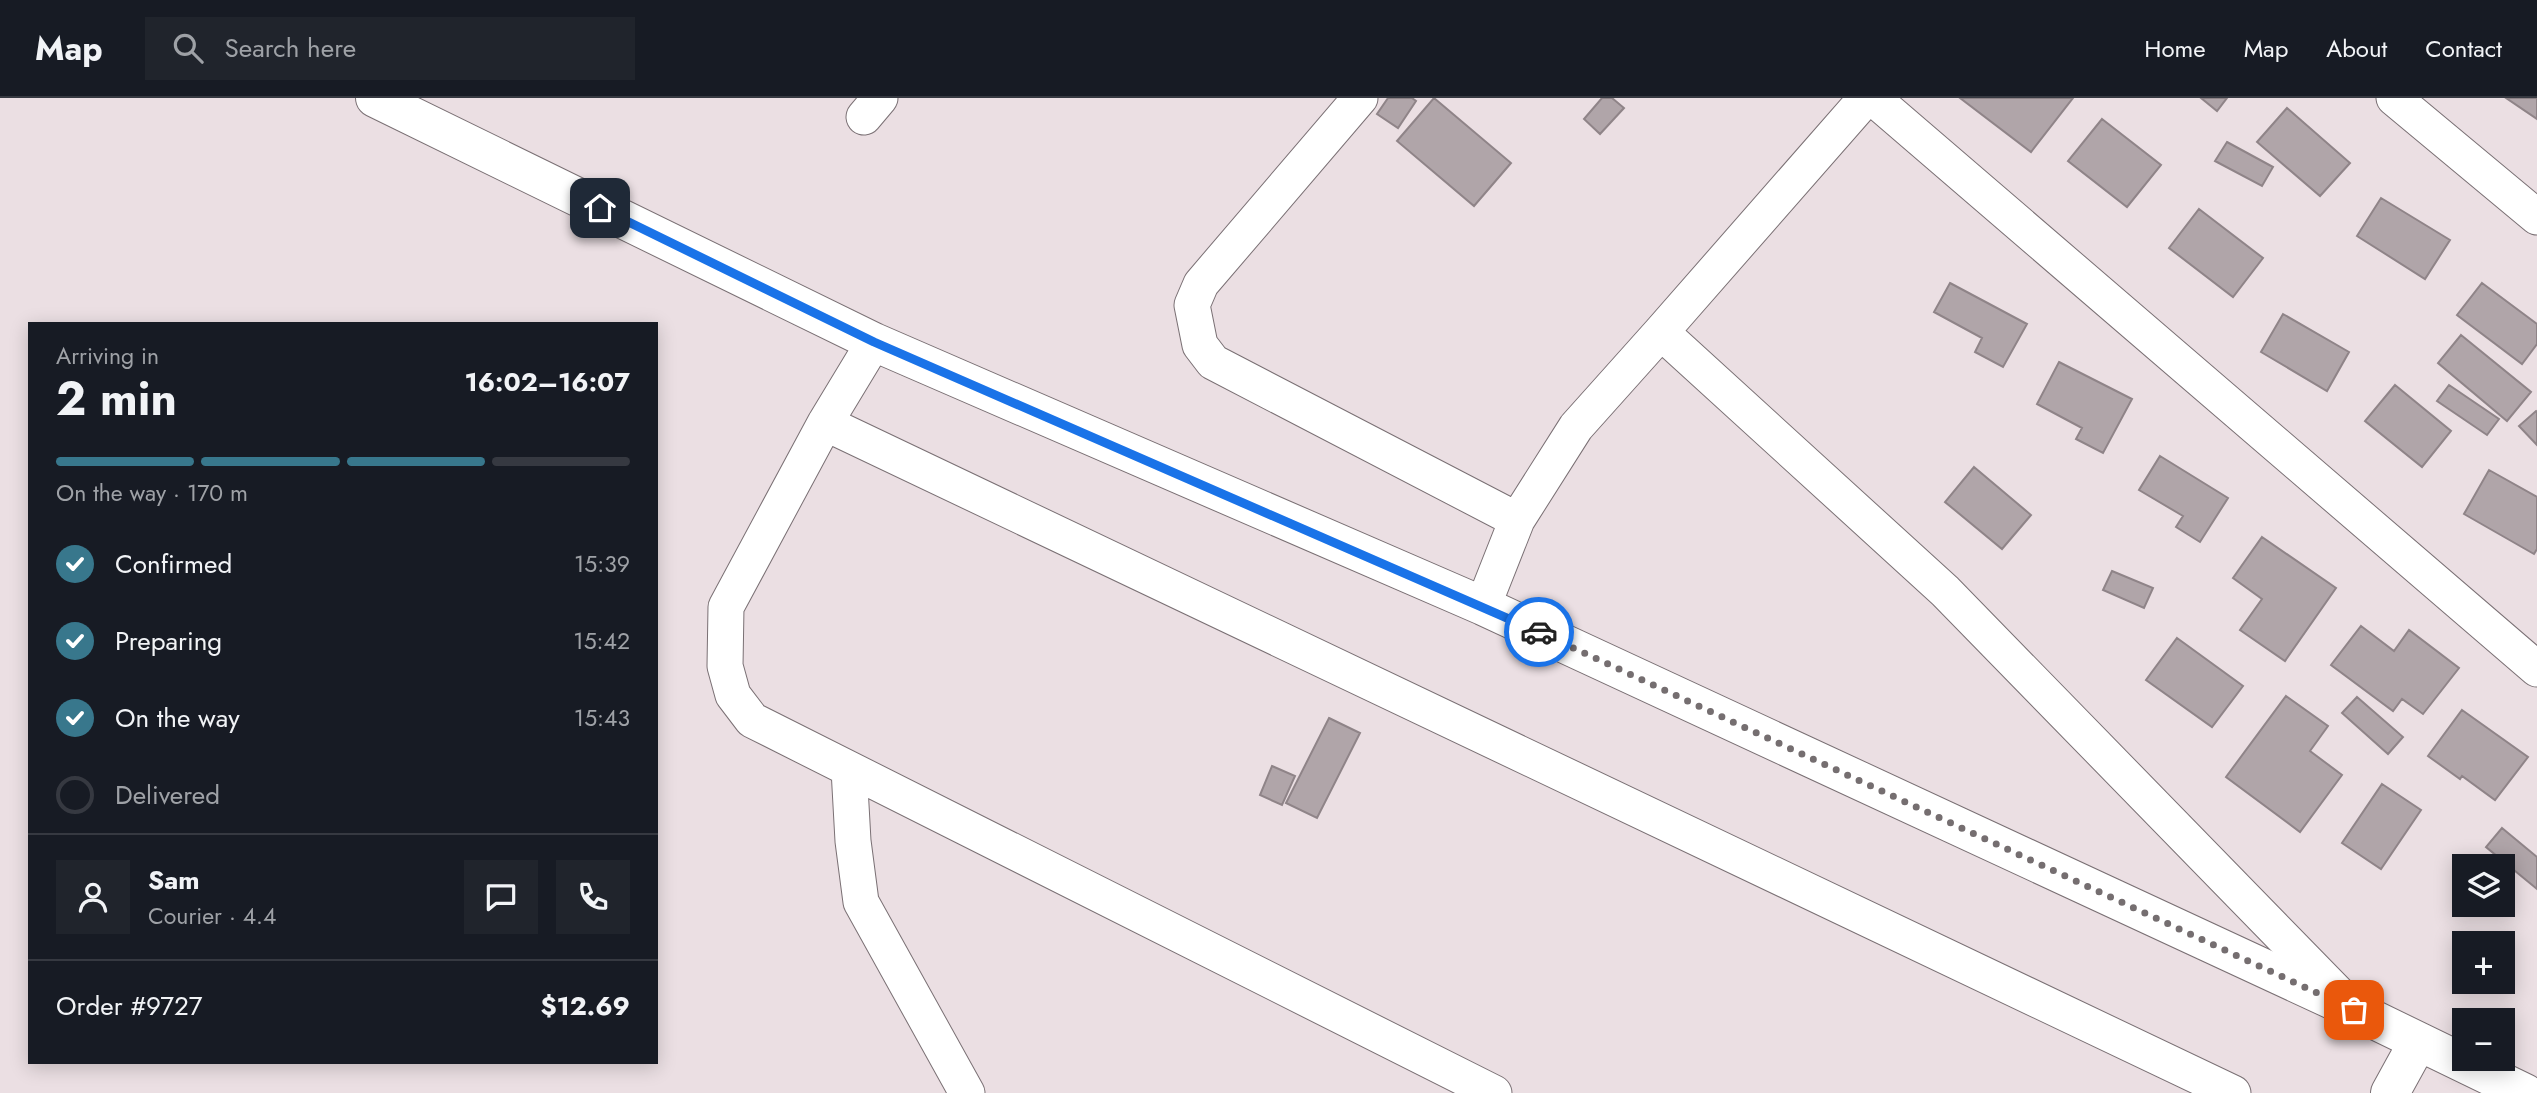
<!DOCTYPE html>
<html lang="en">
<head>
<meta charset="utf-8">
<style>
  body { margin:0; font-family:Jost,sans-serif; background:#20242c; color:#f1f3f6; height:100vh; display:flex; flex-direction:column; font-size:26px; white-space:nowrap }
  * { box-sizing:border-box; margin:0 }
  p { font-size:23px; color:#9ea1a6 }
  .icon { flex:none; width:38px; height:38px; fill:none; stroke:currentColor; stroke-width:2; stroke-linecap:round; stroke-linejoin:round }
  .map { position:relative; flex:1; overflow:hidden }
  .drawer { position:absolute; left:28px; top:224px; width:630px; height:742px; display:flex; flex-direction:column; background:#171b24; border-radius:0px; box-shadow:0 4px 18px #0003 }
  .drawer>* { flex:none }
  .buttons { position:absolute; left:2452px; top:756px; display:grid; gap:14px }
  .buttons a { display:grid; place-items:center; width:63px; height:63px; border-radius:0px; background:#171b24; box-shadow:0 4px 18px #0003; font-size:35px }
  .pin { position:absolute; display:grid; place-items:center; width:60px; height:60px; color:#fff; margin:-30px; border-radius:14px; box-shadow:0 4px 10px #0006 }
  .courier { position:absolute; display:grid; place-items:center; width:70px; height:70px; margin:-35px; border:5px solid #1a73e8; border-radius:50%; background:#fff; color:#222; box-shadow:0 2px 9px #0007 }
  .overview em { font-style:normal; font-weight:700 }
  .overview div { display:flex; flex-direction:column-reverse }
  .overview { display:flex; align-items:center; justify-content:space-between; height:119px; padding:0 28px }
  h1 { font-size:46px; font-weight:700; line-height:52px }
  .bar { display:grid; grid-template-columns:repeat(4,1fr); gap:10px 7px; align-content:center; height:84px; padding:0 28px }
  .bar i { height:9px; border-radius:5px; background:#363941 }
  .bar .active { background:#38778c }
  .bar p { grid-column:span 4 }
  .line { display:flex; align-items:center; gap:18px; padding:0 28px; border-top:2px solid #363941 }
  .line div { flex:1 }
  .round { display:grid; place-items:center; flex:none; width:74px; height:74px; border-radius:0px; background:#20242c }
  ol { padding:0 28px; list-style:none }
  li { display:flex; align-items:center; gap:21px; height:77px }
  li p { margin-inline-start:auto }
  li .icon { padding:7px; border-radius:50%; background:#38778c; color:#fff; stroke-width:4 }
  li:last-child { color:#9ea1a6 }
  li i { width:38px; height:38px; border:4px solid #363941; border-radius:50% }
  header { display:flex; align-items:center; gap:42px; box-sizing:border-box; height:98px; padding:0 35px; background:#171b24; border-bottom:2px solid #363941 }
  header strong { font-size:33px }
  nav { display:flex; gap:38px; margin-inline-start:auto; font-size:24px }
  .search { width:490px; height:63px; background:#20242c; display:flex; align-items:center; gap:18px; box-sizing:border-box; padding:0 24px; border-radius:0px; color:#9ea1a6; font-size:26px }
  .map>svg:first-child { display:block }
  .building { fill:#b0a5a9; stroke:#8f8488; stroke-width:2 }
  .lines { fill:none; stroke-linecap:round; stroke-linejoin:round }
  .minor-casing { stroke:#7a7074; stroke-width:37 }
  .tertiary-casing { stroke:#7a7074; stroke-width:40 }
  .minor { stroke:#fff; stroke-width:35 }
  .tertiary { stroke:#fff; stroke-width:38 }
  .done { stroke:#756e70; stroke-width:7; stroke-dasharray:0 12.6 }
  .route { stroke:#1a73e8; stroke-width:9 }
</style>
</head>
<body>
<header>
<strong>Map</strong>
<div class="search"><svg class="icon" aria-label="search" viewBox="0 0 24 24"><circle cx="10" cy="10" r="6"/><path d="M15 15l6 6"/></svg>Search here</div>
<nav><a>Home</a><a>Map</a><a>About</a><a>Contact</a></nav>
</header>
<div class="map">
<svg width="2537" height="995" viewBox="0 0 2537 995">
  <rect width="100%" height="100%" fill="#ebdfe3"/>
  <path class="building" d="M1388,0H1412L1416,3L1398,30L1377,16Z
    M1434,0L1511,65L1474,108L1397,43Z
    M1602,0H1612L1624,10L1600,36L1584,21Z
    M1960,0H2073L2031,54Z
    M2201,0H2227L2217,13Z
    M2506,0H2537V21Z
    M2287,10L2350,65L2320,98L2257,44Z
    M2102,21L2161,67L2127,109L2068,63Z
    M2227,44L2273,69L2262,88L2215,63Z
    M2381,100L2450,142L2425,181L2357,138Z
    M2199,111L2263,160L2233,199L2169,150Z
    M1950,185L2027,226L2003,269L1975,254L1982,240L1934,214Z
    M2482,185L2537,226V246L2522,266L2457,217Z
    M2283,216L2349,254L2327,293L2261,254Z
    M2461,237L2531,294L2507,323L2438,265Z
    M2059,264L2132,301L2103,355L2076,341L2082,330L2037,306Z
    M2395,287L2451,333L2422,369L2365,323Z
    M2449,287L2499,321L2487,337L2437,303Z
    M2536,313L2537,314V347L2519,328Z
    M2160,358L2228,400L2200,444L2176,429L2183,418L2139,392Z
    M1974,369L2031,417L2002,451L1945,404Z
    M2489,372L2537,399V451L2534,456L2464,416Z
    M2262,439L2336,490L2285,563L2240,532L2262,501L2233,480Z
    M2112,473L2153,490L2144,510L2103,492Z
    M2361,528L2394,553L2409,532L2459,570L2423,616L2402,601L2393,613L2331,567Z
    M2177,540L2243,588L2212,629L2146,582Z
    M2286,598L2328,628L2310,653L2342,677L2300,734L2226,679Z
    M2357,599L2403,639L2388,656L2342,615Z
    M2462,612L2528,659L2495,702L2462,678L2460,681L2428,658Z
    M1329,620L1360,635L1317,720L1286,705Z
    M1272,668L1295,678L1282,707L1260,697Z
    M2382,686L2421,712L2381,771L2342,745Z
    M2502,730L2537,759V791L2486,749Z"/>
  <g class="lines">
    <g class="minor-casing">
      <path id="minor" d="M1360,0L1201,186L1192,207L1200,247L1213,264L1517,422L1576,329L1661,234L1866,0
        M1873,0L2537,571
        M2394,0L2537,119
        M864,19L880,0
        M1661,234L1945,493L2349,907
        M874,244L825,325L726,509L725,568L733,597L752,622L1494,995
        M825,325L2233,995
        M1483,508L1517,422
        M849,671L853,743L861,804L967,995"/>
    </g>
    <g class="tertiary-casing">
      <path id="tertiary" d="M375,0L874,244L1483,508L2354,912L2525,995
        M2390,995L2418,944"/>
    </g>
    <use href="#minor" class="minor"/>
    <use href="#tertiary" class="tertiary"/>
  </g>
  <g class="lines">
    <path class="done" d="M1539,534L2354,912"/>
    <path class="route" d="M600,110L874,244L1539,534"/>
  </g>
</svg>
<div class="buttons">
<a><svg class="icon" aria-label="layers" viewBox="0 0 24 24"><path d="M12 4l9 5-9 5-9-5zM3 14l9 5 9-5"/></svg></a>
<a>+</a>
<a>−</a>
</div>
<div class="pin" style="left:2354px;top:912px;background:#ea580c"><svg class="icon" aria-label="bag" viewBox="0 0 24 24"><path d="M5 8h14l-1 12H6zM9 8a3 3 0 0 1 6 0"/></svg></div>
<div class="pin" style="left:600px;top:110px;background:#1f2937"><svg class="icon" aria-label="home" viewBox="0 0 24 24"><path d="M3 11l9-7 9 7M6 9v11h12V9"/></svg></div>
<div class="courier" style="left:1539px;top:534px"><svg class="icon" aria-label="car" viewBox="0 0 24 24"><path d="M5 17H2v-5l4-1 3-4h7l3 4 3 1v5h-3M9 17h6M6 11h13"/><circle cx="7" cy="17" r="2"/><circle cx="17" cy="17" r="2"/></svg></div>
<section class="drawer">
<div class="overview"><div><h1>2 min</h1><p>Arriving in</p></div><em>16:02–16:07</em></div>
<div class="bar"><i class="active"></i><i class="active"></i><i class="active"></i><i></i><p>On the way · 170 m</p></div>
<ol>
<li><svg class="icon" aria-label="check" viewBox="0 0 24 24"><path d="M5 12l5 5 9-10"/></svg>Confirmed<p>15:39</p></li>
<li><svg class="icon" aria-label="check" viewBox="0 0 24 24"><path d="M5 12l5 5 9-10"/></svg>Preparing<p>15:42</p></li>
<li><svg class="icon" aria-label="check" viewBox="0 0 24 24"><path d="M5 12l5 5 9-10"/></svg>On the way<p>15:43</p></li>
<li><i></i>Delivered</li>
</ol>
<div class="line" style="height:126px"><a class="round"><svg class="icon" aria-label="person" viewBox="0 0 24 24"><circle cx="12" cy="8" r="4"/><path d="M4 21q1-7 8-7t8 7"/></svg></a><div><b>Sam</b><p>Courier · 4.4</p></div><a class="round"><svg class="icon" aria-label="chat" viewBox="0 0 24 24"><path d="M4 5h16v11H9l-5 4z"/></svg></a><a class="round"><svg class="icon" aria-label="phone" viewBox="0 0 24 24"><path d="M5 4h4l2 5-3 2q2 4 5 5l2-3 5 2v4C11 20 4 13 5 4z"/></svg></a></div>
<div class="line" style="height:91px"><div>Order #9727</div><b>$12.69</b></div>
</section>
</div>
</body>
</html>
